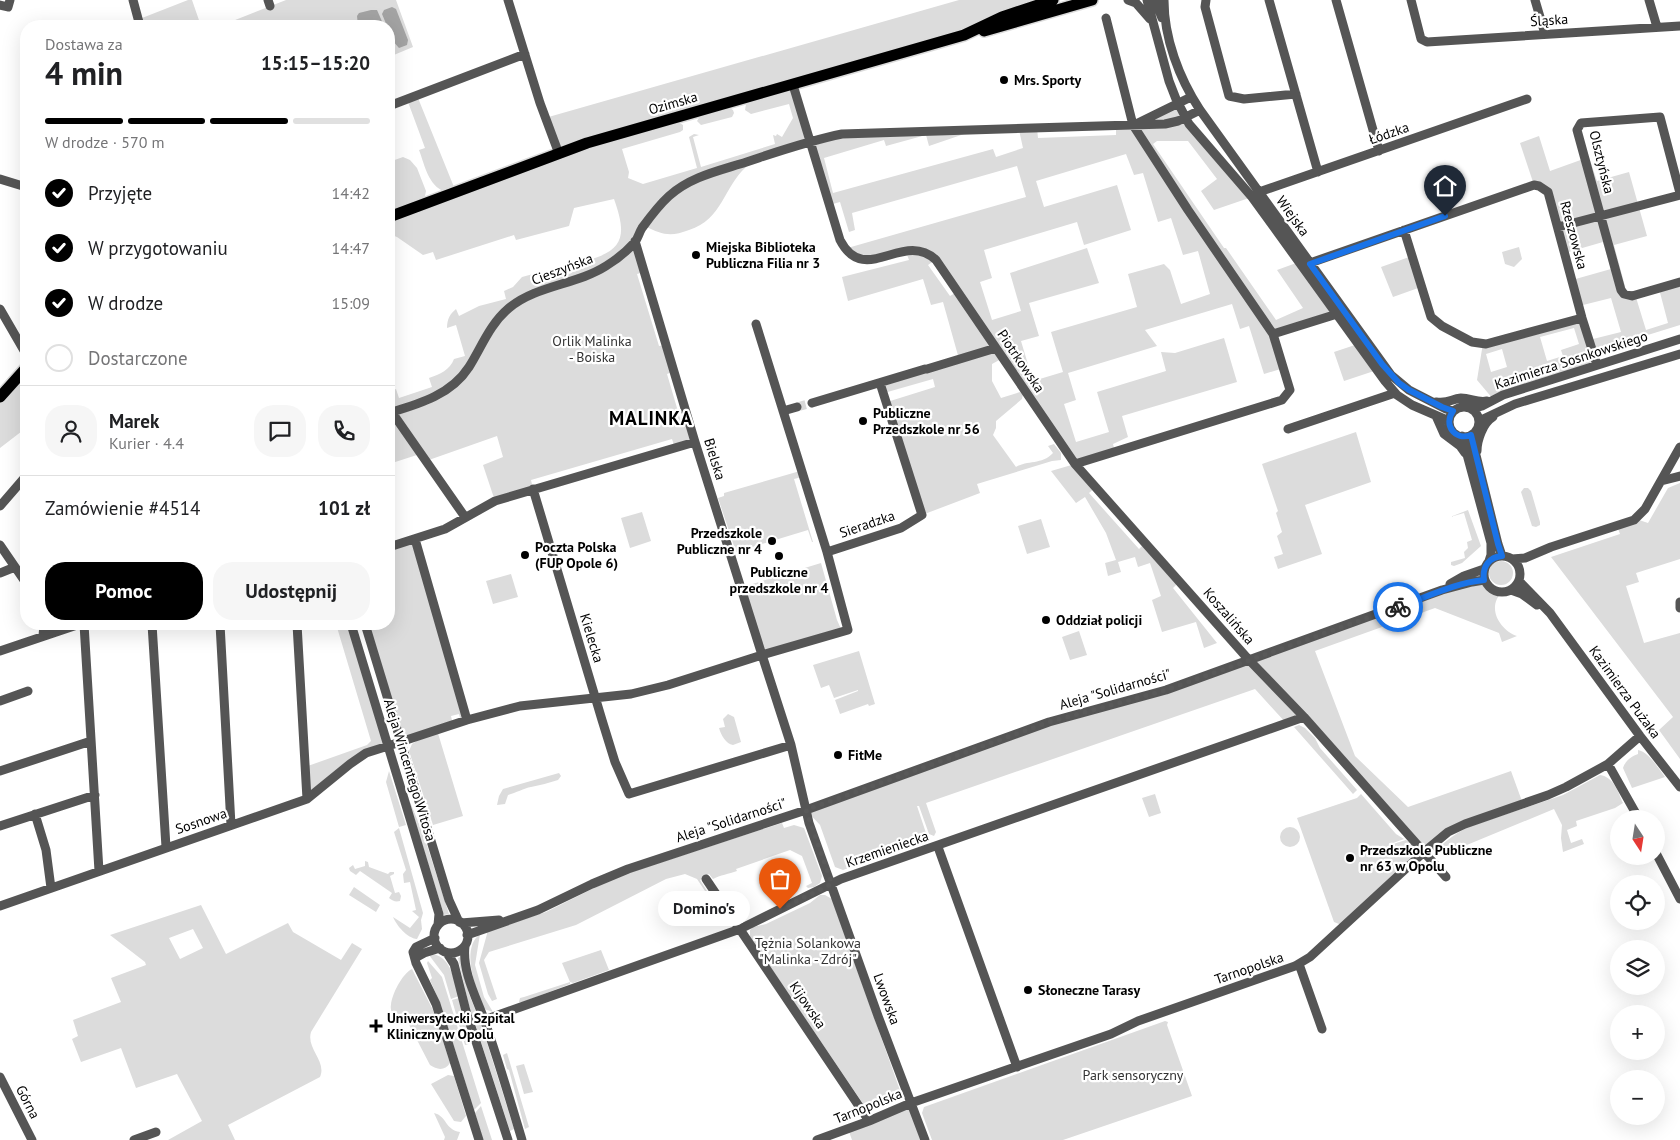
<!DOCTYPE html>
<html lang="pl">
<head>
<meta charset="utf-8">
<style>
  body { margin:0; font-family:"PT Sans",sans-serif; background:#f6f6f6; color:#202124; height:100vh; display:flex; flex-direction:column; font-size:19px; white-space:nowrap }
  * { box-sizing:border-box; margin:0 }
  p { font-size:16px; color:#757577 }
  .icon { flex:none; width:28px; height:28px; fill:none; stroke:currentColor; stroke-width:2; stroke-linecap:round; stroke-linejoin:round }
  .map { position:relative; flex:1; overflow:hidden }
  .panel { position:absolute; left:20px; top:20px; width:375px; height:610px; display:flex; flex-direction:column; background:#fff; border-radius:20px; box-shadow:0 5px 20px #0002 }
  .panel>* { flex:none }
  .needle { width:32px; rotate:168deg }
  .buttons { position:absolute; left:1610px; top:810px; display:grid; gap:10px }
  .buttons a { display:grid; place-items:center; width:55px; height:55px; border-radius:50%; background:#fff; box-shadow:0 5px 20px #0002; font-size:25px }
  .pin { position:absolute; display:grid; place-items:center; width:42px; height:42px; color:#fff; margin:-51px -21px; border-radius:50% 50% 50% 0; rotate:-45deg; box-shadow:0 0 5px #0007 }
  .pin .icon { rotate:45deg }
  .courier { position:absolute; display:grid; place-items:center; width:50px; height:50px; margin:-25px; border:4px solid #1a73e8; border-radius:50%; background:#fff; color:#222; box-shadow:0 1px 6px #0007 }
  .bubble { position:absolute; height:35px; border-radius:18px; background:#fff; box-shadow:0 5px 20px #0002; font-size:16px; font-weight:800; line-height:35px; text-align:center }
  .head em { font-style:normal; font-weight:800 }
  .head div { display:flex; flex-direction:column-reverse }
  .head { display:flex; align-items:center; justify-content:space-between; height:85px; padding:0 25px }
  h1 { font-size:32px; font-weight:800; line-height:38px }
  .bar { display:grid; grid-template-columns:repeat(4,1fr); gap:8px 5px; align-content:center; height:60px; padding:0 25px }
  .bar i { height:6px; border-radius:4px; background:#e0e0e0 }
  .bar .selected { background:#000 }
  .bar p { grid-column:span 4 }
  .line { display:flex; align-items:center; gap:12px; padding:0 25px; border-top:1px solid #e0e0e0 }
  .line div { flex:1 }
  .round { display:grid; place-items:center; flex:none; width:52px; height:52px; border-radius:20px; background:#f6f6f6 }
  ol { padding:0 25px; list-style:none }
  li { display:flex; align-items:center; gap:15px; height:55px }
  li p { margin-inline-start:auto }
  li .icon { padding:5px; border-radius:50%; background:#000; color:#fff; stroke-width:4 }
  li:last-child { color:#757577 }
  li i { width:28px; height:28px; border:2px solid #e0e0e0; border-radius:50% }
  .cta { display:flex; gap:10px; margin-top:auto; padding:10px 25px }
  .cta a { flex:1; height:58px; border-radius:20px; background:#000; color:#fff; font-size:20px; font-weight:800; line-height:58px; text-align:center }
  .cta a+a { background:#f6f6f6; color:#202124 }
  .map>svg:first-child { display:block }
  .green { fill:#dcdcdc; fill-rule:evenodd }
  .water { fill:#a3a3a3 }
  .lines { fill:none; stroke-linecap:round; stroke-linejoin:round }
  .minor-tunnel { stroke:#d9d9d9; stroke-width:9; stroke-dasharray:9 4.5; stroke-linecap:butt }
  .major-casing { stroke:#dbdbdb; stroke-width:14 }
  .minor { stroke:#555; stroke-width:9 }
  .major { stroke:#000; stroke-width:11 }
  .done { stroke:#595959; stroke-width:5; stroke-dasharray:0 9 }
  .route { stroke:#1a73e8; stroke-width:6 }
  .poi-dot { fill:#000; stroke:#fff; stroke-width:2 }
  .labels { text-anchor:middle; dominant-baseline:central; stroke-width:4.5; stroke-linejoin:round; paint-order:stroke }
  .street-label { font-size:14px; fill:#000; stroke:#fff }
  .poi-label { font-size:14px; font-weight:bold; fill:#000; stroke:#fff; text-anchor:start }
  .park-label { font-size:14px; fill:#333; stroke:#fff }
  .district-label { font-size:19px; font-weight:bold; letter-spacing:1px; fill:#000; stroke:#fff }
</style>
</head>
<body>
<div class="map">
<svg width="1680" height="1140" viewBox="0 0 1680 1140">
  <rect width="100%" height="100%" fill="#fff"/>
  <path class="green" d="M188,0H192L201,26H145L142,18Z
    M286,0H396L413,47L389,57V26H220Z
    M959,0H1053L793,85L809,141L842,134L970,132L929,146L926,135L886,146L884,140L824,158L833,193L993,149L996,157L1023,148L1019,130L1037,128L1038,138L1116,135V125L1135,124L1178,104L1252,197L1214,210L1201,191L1217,179L1188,141H1157L1153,144L1224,248H1226L1276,320L1303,308L1277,270L1299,262L1337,314L1273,334L1284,368L1264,374L1249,326L1240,329L1232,304L1145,330L1157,346L1068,373L1076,400L1064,404L1076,442L1109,432L1097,392L1166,371L1161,352L1175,353L1224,338L1237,382L1122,416L1128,437L1113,444L1115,452L1076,464L1096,487L1089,493L1139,549L1145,543L1180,581L1173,588L1217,643L1204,648L1196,622L1162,632L1152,600L1161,596L1150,563L1138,567L1135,557L1118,562L1121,572L1108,576L1105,563L1116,560L1106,533L1085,497L1076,503L1051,471L1075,464L1003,358L992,364V381L1001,398L1020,392L1023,394L1022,399L996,421V428L993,435L1016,467C1027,460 1042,465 1053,453L1048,446L1054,444L1061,453V460L1052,461L977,484L980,493L922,515L887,402L935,387L933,379L884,393L880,383L959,359L943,302L931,305L923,279L848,301L842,277L909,260L906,252L868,260L844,249L1026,197L1017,166L852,213L855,230L849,232L840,202L829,205L809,141C789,148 762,152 746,167C723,188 723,219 689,230C671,237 662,235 645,226L635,241L645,272L637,274L659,346L667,345L675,371L667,374L682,425L689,423L695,442L675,448L672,439L531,480L533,489L495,501L483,465L503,457L497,436L426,461L420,454L389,464V392L396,389L399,398L432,387L429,378C440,374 450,370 454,359L465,356L456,325L447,328C447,319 450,314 456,309L459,316L479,306L506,299L504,291L513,287L522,277L533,274L536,282L589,265L588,260C626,250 626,233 614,199L574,208L569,226L516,240L514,235L436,260L433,252L423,255L397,237L389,234V162L403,157L410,160L417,168L426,191L425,196L420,205L445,192C428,185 425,166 419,150L425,148L408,102L418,98L456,192L559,154L545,118ZM747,98L745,110L751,114L789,104L793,118L782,137L777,134L776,136L773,135L775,144L701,167L693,137L699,135L694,134L689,137L697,168L643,184L628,178L629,172L622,149L680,132L683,130V125L673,119L704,110L697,121L701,125L732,117L734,113L733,110L724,104ZM1126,154L1134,175L1143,173L1158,222L1171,218L1183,255L1198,251L1210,294L1181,304L1170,270L1164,264L1128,274L1137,307L1051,332L1063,372L1033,381L1021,341L1039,336L1029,303L1099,283L1087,248L1010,273L1021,311L992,320L980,282L992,278L984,250L1077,222L1084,245L1131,230L1117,185L1044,207L1036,181ZM935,260L957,292L950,296L928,265Z
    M1539,136L1550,171L1589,157L1597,181L1629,172L1647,236L1614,245L1626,290L1631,292L1634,291L1646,330L1668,323L1658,285L1680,279V325L1593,352L1597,365L1493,399L1477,380L1483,343L1582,318L1589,340L1621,332L1611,298L1579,306L1572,280L1611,269L1603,242L1565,253L1548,192L1534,185L1520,143ZM1574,328L1579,344L1561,350L1563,356L1547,361L1540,337ZM1502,349L1507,367L1491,372L1486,354Z
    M1519,247L1522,259L1514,267L1505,264L1502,252Z
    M1412,256L1421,287L1393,297L1381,267Z
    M1358,344L1377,370L1344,381L1334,352Z
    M26,368V428L0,448V397Z
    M1356,432L1371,482L1305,505L1322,554L1278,569L1274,557L1283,554L1277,536L1282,532L1276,513L1278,511L1262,464Z
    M800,471L802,477L794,479L813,542H812L808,530L736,552L718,498L724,496V493Z
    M1680,483V559L1636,573L1639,582L1626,586L1644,643L1680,633V759L1659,730L1673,717L1551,557L1620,534L1617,526L1636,519L1648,523L1668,488Z
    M1524,488H1528L1531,491L1540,522V525L1536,527L1532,526L1521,492Z
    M1468,510L1481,546L1462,563L1454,566L1451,565V562L1465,558L1464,552L1468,548L1467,542L1472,540L1464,513L1450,517Z
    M642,512L651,541L630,548L621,518Z
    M1041,519L1050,547L1027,554L1018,526Z
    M415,539L467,720L461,722L459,714L451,716L453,725L437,730L463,816L433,825L409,751L412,744L418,740L401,742L365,624H389V547Z
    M1489 573a12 12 0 1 1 24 0a12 12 0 1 1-24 0Z
    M821,563L837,620L841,629L761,653L745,602L746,586Z
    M511,574L518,597L493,604L486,581Z
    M1483,574C1484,585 1491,591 1502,592C1486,608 1500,630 1517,636L1502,642L1499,633L1435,608L1315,651L1355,756L1408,807L1511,771L1523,804L1450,831L1344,926L1334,922L1297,818L1357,798L1361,794L1396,834L1404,839L1393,843V844L1406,840L1422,850L1300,716L1286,723L1255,689L926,803L936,832L934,836L929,834L919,806H917L927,836L924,843L913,845L843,870L835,867L820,825L806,810L1049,722L1249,660L1385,611L1458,579Z
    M336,624H351L388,746L366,753L307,799L305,767L367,745L371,741Z
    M1079,631L1087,655L1070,660L1062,637Z
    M859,651L875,704L869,706L868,704L840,714L835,700L858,691V690L834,698L829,685L821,688L813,665Z
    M728,714L734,717L741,742L733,745C726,744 721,735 719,728L725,727L723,719Z
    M1299,725L1305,728L1315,738L1320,748L1357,790L1353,794L1294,727Z
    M1638,750C1649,752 1658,768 1665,777L1632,788L1623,768C1625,761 1632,756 1638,754Z
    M395,756L410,802L423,833L449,914L444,915Z
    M389,771L406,825L399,827L386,782Z
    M559,773L561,776L558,780C549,783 540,785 531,787C524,788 516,793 508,795L505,804L497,805L499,796L503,789Z
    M1600,775C1614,777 1618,792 1623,803L1615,808L1576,821L1577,826L1567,830L1571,843L1582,839L1584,844L1563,852L1561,838L1562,825L1554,809L1445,854L1437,850C1447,839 1458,832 1471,826L1563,795Z
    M1155,794L1161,813L1149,817L1142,798Z
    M782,823L784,828L794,825L804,828L822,876L820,883L814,887L808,888L806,886L812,883L802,856L790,850L736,869L737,871C729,874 720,875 713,879L709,874L700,880L707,891V894L697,879L685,874L666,879L576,925L489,952L484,960L497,999L492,1001L488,994L479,963L487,934L486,931L546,912L616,877Z
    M1280 837a10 10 0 1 1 20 0a10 10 0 1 1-20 0Z
    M399,828L423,913L421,920L422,929L417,939C407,938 397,926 393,917L410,928L419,917L412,911L416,910L410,882L404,883L403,874L406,870L394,832Z
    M365,861L368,862L369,867L388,874L390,872H394V874L390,876L395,893L399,892L401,896L400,901C395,902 393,901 389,898L392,893L360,871L356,875L350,871L349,868L353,865L355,869L365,866Z
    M354,887L380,905L376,912L349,895Z
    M820,895H825L832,899L902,1096L868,1111L750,937V930L753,927L766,924L810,903Z
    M201,905L226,954L288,923L293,932L341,960L352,943L362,949L311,1032C306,1049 327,1061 320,1077L228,1125L235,1140H168L202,1121L177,1074L136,1088L121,1048L81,1062L72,1039L78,1036L73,1020L121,1002L111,978L146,965L145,962L110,935ZM193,929L203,948L180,959L169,938Z
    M480,934L475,965L484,997L493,1012L484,1009C476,989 460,949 480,934Z
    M601,950L609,970L573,983L570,982V984L523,1002H519L520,998L524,997L570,982L562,963Z
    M433,954C452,958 453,980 459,996L451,999L444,975L429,955Z
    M460,957L469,994L482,1027L514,1129L510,1131L468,1002L458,958Z
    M428,961L442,977L481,1103L474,1110L441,1005L430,980L432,978L427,963Z
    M412,969L433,1010L450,1063C445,1071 437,1070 430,1065L403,1013L394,1017C392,1013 390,1009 391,1005C392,994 402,974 412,969Z
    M459,998L473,1043L465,1045L452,1000Z
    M1165,1021L1168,1022L1167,1025L1192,1096L1063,1140H932L922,1113L924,1107Z
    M507,1053L529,1127L525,1129L509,1070L507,1069L503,1055Z
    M524,1064L533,1092L524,1094L516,1066Z
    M448,1075L454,1076L466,1116L461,1122L454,1121L431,1084Z
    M911,1103L925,1140H852L848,1129Z
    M481,1106L492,1140H483L475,1113Z
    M434,1113C447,1116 445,1130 460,1132L457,1140H444L445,1137Z"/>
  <path class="water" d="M392,7L396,9L408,40L407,45L399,48L392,40L389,26H387L382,14L384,10Z
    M371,10H377L384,26H358L357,16L359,13Z"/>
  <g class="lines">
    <path class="minor-tunnel" d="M797,407L812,403"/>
    <g class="major-casing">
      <path id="major" d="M984,31L1092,0
        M389,217L587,143L964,35L1002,17L1053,0
        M0,397L26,368"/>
    </g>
    <path class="minor" d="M133,0L140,26
      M268,0L270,6
      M508,0L540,103L559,154
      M1128,0L1136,3L1150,19
      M1147,0L1169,81L1176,99L1189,124L1252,197L1385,381L1397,395L1412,405L1449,421
      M1155,0L1162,18
      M1164,0C1164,38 1179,78 1200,110L1391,375L1409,390L1446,409L1453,411
      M1206,0L1205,7L1229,96L1244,99L1296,94
      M1269,0L1318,172
      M1336,0L1379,151
      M1411,0L1421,39L1427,42L1680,26
      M1535,0L1545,34
      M1649,0L1657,27
      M0,5L8,7L10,0
      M793,85L840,240C865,288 903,229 936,260L1075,464L1249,660L1304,717L1446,877
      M389,106L525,54
      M1138,123L1191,97
      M0,179L26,187
      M1259,192L1527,99
      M1680,193L1660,117L1581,123L1577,130L1621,290L1624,294L1632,296L1680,282
      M1558,227L1680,195
      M1404,230L1431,317L1442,326L1472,342L1486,344L1582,318
      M1310,263L1534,185L1539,186L1548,192L1582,318L1597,365
      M0,309L26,354
      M756,324L827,552L848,630L762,655L791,745L809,823L878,1016L925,1140
      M1273,334L1337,314
      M927,369L996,348
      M1436,402C1449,404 1451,399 1461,398C1471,398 1477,403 1487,401
      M812,403L925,369
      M1449 422a15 15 0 1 1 30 0a15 15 0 1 1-30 0Z
      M389,408L465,517
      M1472,409L1482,406L1503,395L1680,339
      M783,411L797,407
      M389,413C419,404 451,395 469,367C482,346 490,324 509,308C537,285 576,285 606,266C616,260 627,251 635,242C638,238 639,233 642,228C650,217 658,206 669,196C689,178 714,172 740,164C774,153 807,141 842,134L1165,124L1178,121L1200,110
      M1436,416L1444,434L1460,446L1465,453
      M1479,421L1515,404L1680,354
      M1288,429L1395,393
      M1471,435L1498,544L1502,556
      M1462,436L1491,543V555L1489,561
      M1477,451C1477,440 1483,423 1493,417
      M1075,464L1282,400L1290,390L1273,334L1188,210L1133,125L1106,18
      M1661,481L1680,476
      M533,489L602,720L615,762L629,794L791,745
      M0,506L26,476
      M415,539L467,720
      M0,545L26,583
      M389,547L445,529L495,501L695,442
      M827,552L901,528L922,515L880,383
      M1484 574a18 18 0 1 1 36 0a18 18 0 1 1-36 0Z
      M1512,559L1525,558L1551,547L1634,520L1645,509L1680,447
      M0,573L15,567
      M1519,581L1550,613L1640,736L1680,787
      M1450,584L1464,576L1484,569
      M1511,590L1522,594L1537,605
      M1680,602V608
      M84,624L99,871
      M152,624L166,847
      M220,624L231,825
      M297,624L307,799
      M351,624L439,914L438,925
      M365,624L449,900L459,922
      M43,636L44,624
      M0,651L80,624
      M0,701L28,691
      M1608,764L1639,819
      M0,771L91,741
      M35,814L46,850L51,888
      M0,826L95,795
      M938,847L1017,1067
      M1656,853L1680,899
      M706,879L869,1121
      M0,906L307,799L350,764L366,753L385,747L467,720L520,706L631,694L668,685L762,655L695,442L635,241
      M434 936a17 17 0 1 1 34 0a17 17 0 1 1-34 0Z
      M461,923L499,920
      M467,935L538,910L592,884L628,869L806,810L1049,722L1166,690L1442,590L1472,582L1484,580
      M435,938L416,947L413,952L416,963L436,1004L479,1140
      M465,946C462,971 476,997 484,1019C498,1059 510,1100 522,1140
      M447,953L454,964L466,1011L508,1140
      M415,958L424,953L440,948
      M1299,964L1322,1029
      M484,1020L740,929L841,879L1304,717
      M0,1077L32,1140
      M134,1140L156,1132
      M817,1140L869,1121L911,1103L1111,1034L1138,1021L1295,966L1310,957L1424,852L1448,832L1465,824L1548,795L1566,787L1608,764L1640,736"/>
    <use href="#major" class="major"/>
  </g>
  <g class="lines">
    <path class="done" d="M780,909L832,884L806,810L1049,722L1166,690L1398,607"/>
    <path class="route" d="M1398,607C1427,597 1454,583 1484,580C1482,567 1489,557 1502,556L1498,544L1471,435C1455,441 1443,425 1453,411L1442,407L1409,390L1399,383L1382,364L1310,264L1445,216"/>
  </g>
  <g class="poi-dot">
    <circle cx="1004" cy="80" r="5"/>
    <circle cx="696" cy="255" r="5"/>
    <circle cx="863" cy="421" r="5"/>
    <circle cx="772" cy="541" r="5"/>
    <circle cx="525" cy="555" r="5"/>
    <circle cx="779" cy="556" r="5"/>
    <circle cx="1046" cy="620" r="5"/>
    <circle cx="838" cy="755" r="5"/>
    <circle cx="1350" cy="858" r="5"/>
    <circle cx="1028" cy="990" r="5"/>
    <path d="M373.5 1018.5h5v5h5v5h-5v5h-5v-5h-5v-5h5z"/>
  </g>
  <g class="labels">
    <g class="street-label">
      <text transform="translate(1549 20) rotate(-4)">Śląska</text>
      <text transform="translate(673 103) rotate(-16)">Ozimska</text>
      <text transform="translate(1389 133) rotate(-19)">Łódzka</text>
      <text transform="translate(1602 162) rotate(76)">Olsztyńska</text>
      <text transform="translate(1293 216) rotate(54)">Wiejska</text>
      <text transform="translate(1574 235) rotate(75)">Rzeszowska</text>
      <text transform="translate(562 269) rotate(-21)">Cieszyńska</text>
      <text transform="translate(1571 360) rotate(-18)">Kazimierza Sosnkowskiego</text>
      <text transform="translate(1021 361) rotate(56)">Piotrkowska</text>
      <text transform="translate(715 459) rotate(73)">Bielska</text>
      <text transform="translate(867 524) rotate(-19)">Sieradzka</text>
      <text transform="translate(1229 616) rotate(49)">Koszalińska</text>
      <text transform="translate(592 638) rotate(73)">Kielecka</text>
      <text transform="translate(1115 689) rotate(-16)">Aleja "Solidarności"</text>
      <text transform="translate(1625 692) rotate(54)">Kazimierza Pużaka</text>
      <text transform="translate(410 770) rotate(73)">Aleja Wincentego Witosa</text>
      <text transform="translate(731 820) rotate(-18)">Aleja "Solidarności"</text>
      <text transform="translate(201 821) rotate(-19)">Sosnowa</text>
      <text transform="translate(887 849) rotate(-19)">Krzemieniecka</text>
      <text transform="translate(1249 968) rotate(-19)">Tarnopolska</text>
      <text transform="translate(887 999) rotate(70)">Lwowska</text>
      <text transform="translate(808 1005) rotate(56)">Kijowska</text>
      <text transform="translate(28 1102) rotate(63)">Górna</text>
      <text transform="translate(868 1106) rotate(-22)">Tarnopolska</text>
    </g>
    <g class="poi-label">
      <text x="1014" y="80">Mrs. Sporty</text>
      <text x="706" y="247">Miejska Biblioteka<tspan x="706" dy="16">Publiczna Filia nr 3</tspan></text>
      <text x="873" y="413">Publiczne<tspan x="873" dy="16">Przedszkole nr 56</tspan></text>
      <text x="762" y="533" text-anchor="end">Przedszkole<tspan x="762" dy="16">Publiczne nr 4</tspan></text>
      <text x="535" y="547">Poczta Polska<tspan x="535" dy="16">(FUP Opole 6)</tspan></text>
      <text x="779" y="572" text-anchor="middle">Publiczne<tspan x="779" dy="16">przedszkole nr 4</tspan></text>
      <text x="1056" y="620">Oddział policji</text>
      <text x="848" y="755">FitMe</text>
      <text x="1360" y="850">Przedszkole Publiczne<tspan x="1360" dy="16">nr 63 w Opolu</tspan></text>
      <text x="1038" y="990">Słoneczne Tarasy</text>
      <text x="387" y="1018">Uniwersytecki Szpital<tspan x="387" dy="16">Kliniczny w Opolu</tspan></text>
    </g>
    <g class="park-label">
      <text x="592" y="341">Orlik Malinka<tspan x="592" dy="16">- Boiska</tspan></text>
      <text x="808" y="943">Tężnia Solankowa<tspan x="808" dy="16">"Malinka - Zdrój"</tspan></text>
      <text x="1133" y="1075">Park sensoryczny</text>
    </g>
    <g class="district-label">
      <text x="651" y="418">MALINKA</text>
    </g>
  </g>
</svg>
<div class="buttons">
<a><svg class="needle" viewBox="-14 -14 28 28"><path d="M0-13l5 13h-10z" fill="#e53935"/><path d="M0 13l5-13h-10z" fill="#757577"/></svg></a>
<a><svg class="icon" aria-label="locate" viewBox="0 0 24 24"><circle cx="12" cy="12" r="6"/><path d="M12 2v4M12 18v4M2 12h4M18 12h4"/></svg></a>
<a><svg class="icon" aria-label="layers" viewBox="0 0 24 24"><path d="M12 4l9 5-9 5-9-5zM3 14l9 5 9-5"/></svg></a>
<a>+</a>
<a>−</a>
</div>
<div class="pin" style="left:780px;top:909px;background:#ea580c"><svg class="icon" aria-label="bag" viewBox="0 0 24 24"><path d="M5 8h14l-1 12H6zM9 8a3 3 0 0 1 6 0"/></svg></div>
<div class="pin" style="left:1445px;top:216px;background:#1f2937"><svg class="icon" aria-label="home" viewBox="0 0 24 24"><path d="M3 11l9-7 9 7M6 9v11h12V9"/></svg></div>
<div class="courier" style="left:1398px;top:607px"><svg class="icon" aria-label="bike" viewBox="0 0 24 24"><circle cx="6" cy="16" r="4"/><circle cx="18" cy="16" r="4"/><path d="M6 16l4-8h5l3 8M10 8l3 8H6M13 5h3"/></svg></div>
<div class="bubble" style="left:658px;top:891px;width:92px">Domino's</div>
<section class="panel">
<div class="head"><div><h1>4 min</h1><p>Dostawa za</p></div><em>15:15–15:20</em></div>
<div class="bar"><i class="selected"></i><i class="selected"></i><i class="selected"></i><i></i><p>W drodze · 570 m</p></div>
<ol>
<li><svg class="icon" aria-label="check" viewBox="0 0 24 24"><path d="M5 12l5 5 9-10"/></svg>Przyjęte<p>14:42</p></li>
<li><svg class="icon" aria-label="check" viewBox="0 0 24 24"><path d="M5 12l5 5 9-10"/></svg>W przygotowaniu<p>14:47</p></li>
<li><svg class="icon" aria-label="check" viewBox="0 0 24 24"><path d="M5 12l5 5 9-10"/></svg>W drodze<p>15:09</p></li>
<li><i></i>Dostarczone</li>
</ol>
<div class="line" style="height:90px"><a class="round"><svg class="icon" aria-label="person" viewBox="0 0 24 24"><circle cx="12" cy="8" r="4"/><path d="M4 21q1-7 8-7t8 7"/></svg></a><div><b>Marek</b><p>Kurier · 4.4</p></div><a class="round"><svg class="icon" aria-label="chat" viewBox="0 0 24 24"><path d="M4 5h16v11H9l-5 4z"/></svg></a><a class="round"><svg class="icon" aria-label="phone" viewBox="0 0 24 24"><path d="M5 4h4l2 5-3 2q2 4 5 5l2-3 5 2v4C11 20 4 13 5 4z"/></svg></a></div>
<div class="line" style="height:65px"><div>Zamówienie #4514</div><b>101 zł</b></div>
<div class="cta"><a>Pomoc</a><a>Udostępnij</a></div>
</section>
</div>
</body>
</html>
